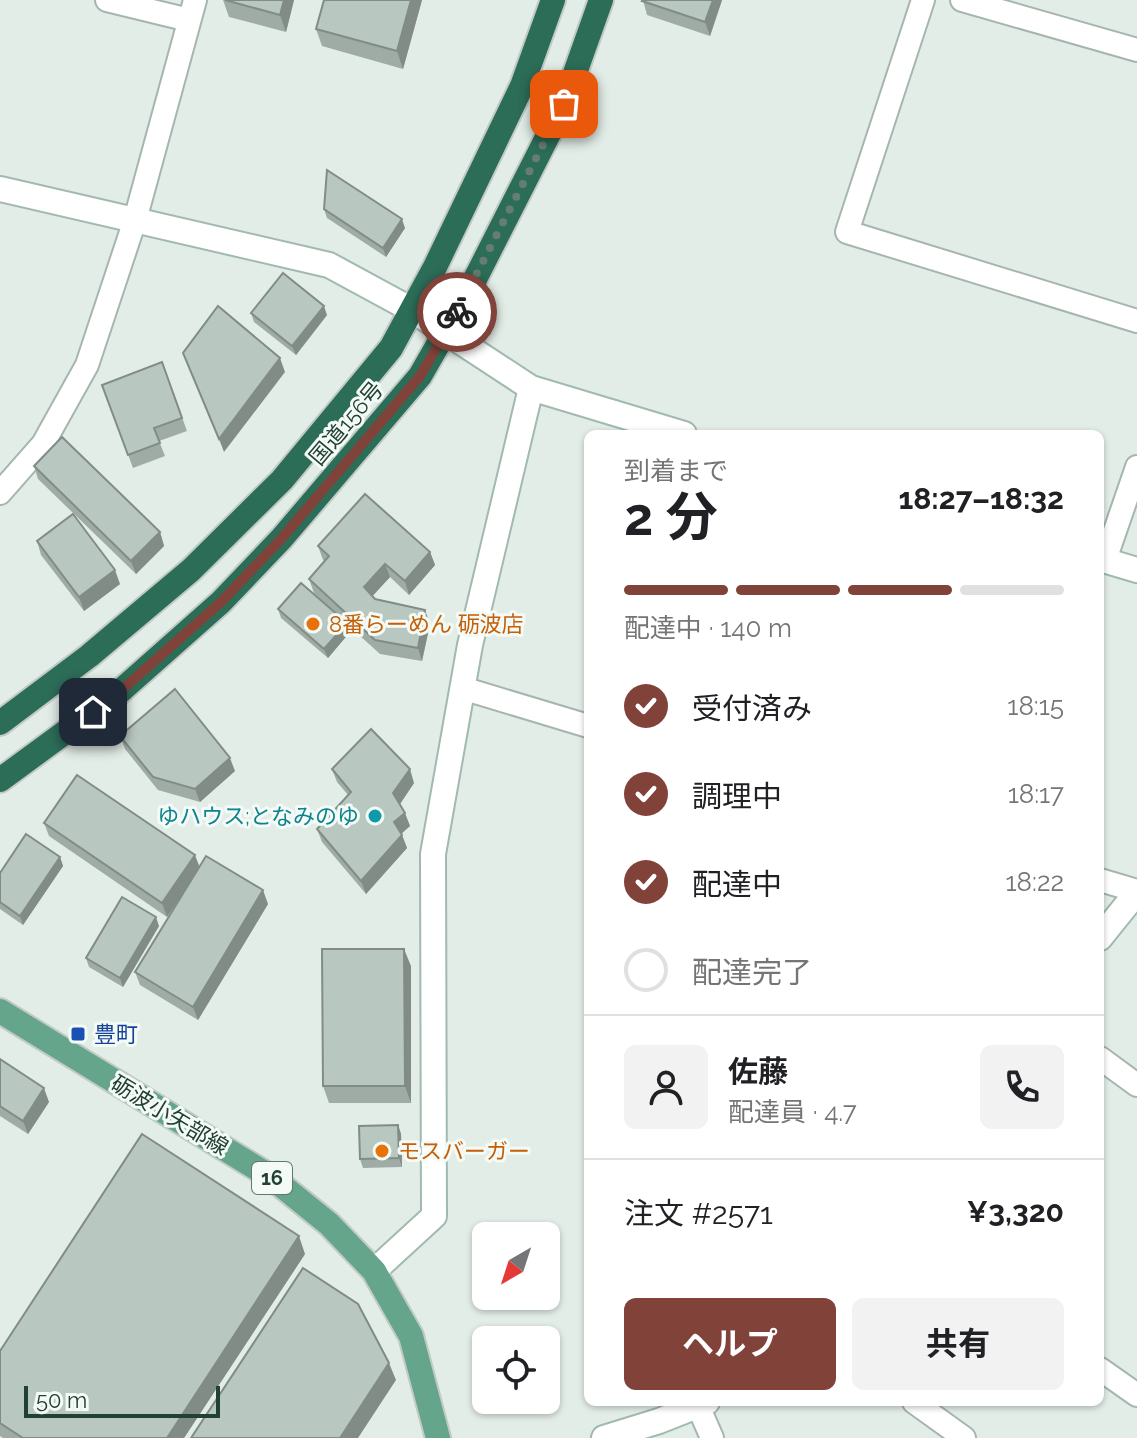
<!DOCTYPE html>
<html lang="ja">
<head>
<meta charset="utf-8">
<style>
  body { margin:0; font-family:Raleway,"Noto Sans JP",sans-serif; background:#f2f2f2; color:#202124; height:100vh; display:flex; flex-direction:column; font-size:30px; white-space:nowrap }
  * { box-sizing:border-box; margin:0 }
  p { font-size:26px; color:#757577 }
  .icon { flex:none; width:44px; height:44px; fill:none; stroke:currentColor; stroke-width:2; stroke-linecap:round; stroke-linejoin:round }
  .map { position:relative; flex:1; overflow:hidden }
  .panel { position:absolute; left:584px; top:430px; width:520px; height:976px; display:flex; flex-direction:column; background:#fff; border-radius:12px; box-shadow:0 2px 6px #0004 }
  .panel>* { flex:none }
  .needle { width:52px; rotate:219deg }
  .fabs { position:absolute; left:472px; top:1222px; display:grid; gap:16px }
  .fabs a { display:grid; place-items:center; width:88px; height:88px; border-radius:12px; background:#fff; box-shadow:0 2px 6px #0004; font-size:40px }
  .scale { position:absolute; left:24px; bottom:20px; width:196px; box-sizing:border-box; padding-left:8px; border:4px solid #224034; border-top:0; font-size:22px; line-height:28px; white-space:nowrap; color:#224034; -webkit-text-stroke:6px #f4faf6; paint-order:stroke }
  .pin { position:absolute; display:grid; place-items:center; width:68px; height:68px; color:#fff; margin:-34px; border-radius:16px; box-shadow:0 4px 12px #0006 }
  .courier { position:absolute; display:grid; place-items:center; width:80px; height:80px; margin:-40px; border:6px solid #81423a; border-radius:50%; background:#fff; color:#222; box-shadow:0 2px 10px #0007 }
  .summary em { font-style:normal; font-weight:700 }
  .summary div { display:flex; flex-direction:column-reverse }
  .summary { display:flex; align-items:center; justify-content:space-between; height:136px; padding:0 40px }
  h1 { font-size:52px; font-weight:700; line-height:60px }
  .bar { display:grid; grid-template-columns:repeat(4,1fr); gap:12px 8px; align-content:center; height:96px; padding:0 40px }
  .bar i { height:10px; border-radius:6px; background:#e0e0e0 }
  .bar .current { background:#81423a }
  .bar p { grid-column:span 4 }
  .line { display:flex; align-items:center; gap:20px; padding:0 40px; border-top:2px solid #e0e0e0 }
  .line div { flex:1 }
  .round { display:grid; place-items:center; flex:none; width:84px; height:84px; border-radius:12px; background:#f2f2f2 }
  ol { padding:0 40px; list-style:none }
  li { display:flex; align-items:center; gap:24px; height:88px }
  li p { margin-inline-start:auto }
  li .icon { padding:8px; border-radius:50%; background:#81423a; color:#fff; stroke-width:4 }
  li:last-child { color:#757577 }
  li i { width:44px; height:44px; border:4px solid #e0e0e0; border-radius:50% }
  .button { display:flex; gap:16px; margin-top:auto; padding:16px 40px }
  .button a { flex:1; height:92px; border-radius:12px; background:#81423a; color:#fff; font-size:32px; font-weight:700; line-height:92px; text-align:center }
  .button a+a { background:#f2f2f2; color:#202124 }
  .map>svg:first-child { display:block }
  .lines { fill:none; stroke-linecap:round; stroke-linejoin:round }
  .street-casing { stroke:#a5b6ae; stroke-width:26 }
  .secondary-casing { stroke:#a0baae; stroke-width:28 }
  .primary-casing { stroke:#c1cac6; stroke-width:28 }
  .highway-casing { stroke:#c1cac6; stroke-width:28 }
  .street { stroke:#fff; stroke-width:22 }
  .secondary { stroke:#fff; stroke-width:24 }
  .primary { stroke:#65a58c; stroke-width:24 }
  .highway { stroke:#2c6d58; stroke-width:24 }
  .wall { fill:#9eaca5 }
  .shaded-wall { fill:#818c86 }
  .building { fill:#b8c8c0; stroke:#818c86; stroke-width:2 }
  .done { stroke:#667d73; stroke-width:8; stroke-dasharray:0 14.4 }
  .route { stroke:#81423a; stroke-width:10 }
  .food-dot { fill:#e8710a; stroke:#f4faf6; stroke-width:3 }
  .culture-dot { fill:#0f9aa8; stroke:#f4faf6; stroke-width:3 }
  .transit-dot { fill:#1a4fb4; stroke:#f4faf6; stroke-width:3 }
  .labels { text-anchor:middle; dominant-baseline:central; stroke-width:6; stroke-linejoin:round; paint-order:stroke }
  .shield { fill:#f4faf6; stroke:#61786e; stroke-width:2 }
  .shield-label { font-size:20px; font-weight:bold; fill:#224034 }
  .street-label { font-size:22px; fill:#224034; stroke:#f4faf6 }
  .food-label { font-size:22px; fill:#c56008; stroke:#f4faf6; text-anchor:start }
  .culture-label { font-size:22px; fill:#0d838f; stroke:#f4faf6; text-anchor:end }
  .transit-label { font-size:22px; fill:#164399; stroke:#f4faf6; text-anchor:start }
</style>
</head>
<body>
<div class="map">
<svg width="1137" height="1438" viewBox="0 0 1137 1438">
  <rect width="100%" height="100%" fill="#e3ede7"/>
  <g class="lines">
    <g class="street-casing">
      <path id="street" d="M107,0L189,20
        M923,0L847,232L1137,321
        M962,0L1137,50
        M0,493L43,444L87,365L135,220L195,0
        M1105,560L1137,467
        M462,688L588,726
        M1100,880L1137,891
        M1100,1058L1137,1085
        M1100,1369L1137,1395
        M914,1402L964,1438
        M698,1406L712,1438"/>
    </g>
    <g class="secondary-casing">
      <path id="secondary" d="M0,189L329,265L412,310L531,388L470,645L433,854L434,1216L374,1271
        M531,388L684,434
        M1100,559L1137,570
        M1100,938L1137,892
        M604,1438L659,1421L707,1402"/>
    </g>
    <g class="primary-casing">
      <path id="primary" d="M0,1011L271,1177L329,1224L374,1271L411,1336L438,1438"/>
    </g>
    <g class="highway-casing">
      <path id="highway" d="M0,723L89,656L191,570L282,480L391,348L435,267L522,86L553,0
        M0,780L116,695L221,602L282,538L420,376L471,287L564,104L601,0"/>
    </g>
    <use href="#street" class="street"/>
    <use href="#secondary" class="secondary"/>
    <use href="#primary" class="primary"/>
    <use href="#highway" class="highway"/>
  </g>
  <path class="wall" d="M223,0H294L286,32L229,17Z
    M422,0L403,69L322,46L316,29Z
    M643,0H722L710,36L647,15Z
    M324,209L405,228L386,257L327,218Z
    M251,313L327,315L296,355L254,322Z
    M162,362L187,431L159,441L165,456L133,468L102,385Z
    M34,466L160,532L164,546L136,574L38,479Z
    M37,541L120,584L84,611L41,555Z
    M318,546L430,552L435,565L409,595L390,577L372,596L375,599L430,624L422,661L380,654L347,624L350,632L328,658L281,618L278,609L342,619L314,593L309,579L325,561L323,560Z
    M120,736L235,771L200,802L158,790L125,749Z
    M332,769L414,783L400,804L410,826L401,833L407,848L366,894L322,842L317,829L348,795L337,782Z
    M44,823L199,866L268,904L198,1020L140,985L135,972L184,892L167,917L49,836Z
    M60,857L63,866L23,925L0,909V873Z
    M159,926L123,987L89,967L86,958Z
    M411,966V1103H329L323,1086Z
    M0,1059L49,1102L28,1134L0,1116Z
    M398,1125L401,1134L402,1167L363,1168L360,1159Z
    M305,1254L184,1438H3L0,1436V1351Z"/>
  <path class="shaded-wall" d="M284,0H294L286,32L280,15Z
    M411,0H422L403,69L397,51Z
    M713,0H722L710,36L705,22Z
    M402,219L405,228L386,257L383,248Z
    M324,306L327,315L296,355L292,346Z
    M280,358L285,372L224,452L219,439Z
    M160,532L164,546L136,574L131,561Z
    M430,552L435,565L409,595L405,581Z
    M385,564L390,577L369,600L364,587Z
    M115,570L120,584L84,611L79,597Z
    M425,610L430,624L422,661L418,648Z
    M347,623L350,632L328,658L324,649Z
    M230,758L235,771L200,802L195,789Z
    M410,769L414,783L398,807L393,793Z
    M405,813L410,826L399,836L394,822Z
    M402,835L407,848L366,894L361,881Z
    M195,855L200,868L167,917L162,903Z
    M60,857L63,866L23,925L20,916Z
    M263,890L268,904L198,1020L193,1007Z
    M156,917L159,926L123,987L120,978Z
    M404,949L411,966V1103L405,1086Z
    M44,1088L49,1102L28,1134L23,1121Z
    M398,1125L401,1134L402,1167L399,1158Z
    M299,1236L305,1254L184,1438H167Z
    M389,1363L396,1380L358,1438H340Z"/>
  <path class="building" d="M225,0H284L280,15Z
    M324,0H411L397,51L316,29Z
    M643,0H713L705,22L642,1Z
    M327,170L402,219L383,248L324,209Z
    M283,273L324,306L292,346L251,313Z
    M218,306L280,358L219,439L183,353Z
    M162,362L182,418L154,428L160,443L128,455L102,385Z
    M62,437L160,532L131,561L34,466Z
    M365,494L430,552L405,581L385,564L364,587L375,599L425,610L418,648L375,640L309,579L329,556L318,546Z
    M73,514L115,570L79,597L37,541Z
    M301,583L347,623L324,649L278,609Z
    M175,689L230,758L195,789L153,777L120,736Z
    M371,729L410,769L393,793L405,813L394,822L402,835L361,881L317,829L351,792L332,769Z
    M77,775L195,855L162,903L44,823Z
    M26,834L60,857L20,916L0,902V873Z
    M206,856L263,890L193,1007L135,972Z
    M122,897L156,917L120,978L86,958Z
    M322,949H404L405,1086H323Z
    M0,1059L44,1088L23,1121L0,1106Z
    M398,1125L399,1158L360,1159L359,1126Z
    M142,1134L299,1236L167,1438H23L0,1423V1351Z
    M303,1268L358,1304L389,1363L340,1438H191Z"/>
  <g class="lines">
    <path class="done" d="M457,312L564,104"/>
    <path class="route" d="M93,712L116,695L221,602L282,538L420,376L457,312"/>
  </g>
  <g class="food-dot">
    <circle cx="313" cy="624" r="8"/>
    <circle cx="382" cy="1151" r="8"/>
  </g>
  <circle class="culture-dot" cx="375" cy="816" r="8"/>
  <rect class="transit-dot" x="70" y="1026" width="16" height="16" rx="4"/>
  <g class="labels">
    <rect class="shield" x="252" y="1162" width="40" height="32" rx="6"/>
    <g class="shield-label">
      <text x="272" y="1178">16</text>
    </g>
    <g class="street-label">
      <text transform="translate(346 423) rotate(-50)">国道156号</text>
      <text transform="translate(170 1115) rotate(31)">砺波小矢部線</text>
    </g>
    <g class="food-label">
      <text x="329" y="624">8番らーめん 砺波店</text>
      <text x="398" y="1151">モスバーガー</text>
    </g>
    <g class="culture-label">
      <text x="359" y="816">ゆハウス;となみのゆ</text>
    </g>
    <g class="transit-label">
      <text x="94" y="1034">豊町</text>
    </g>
  </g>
</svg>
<div class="fabs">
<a><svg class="needle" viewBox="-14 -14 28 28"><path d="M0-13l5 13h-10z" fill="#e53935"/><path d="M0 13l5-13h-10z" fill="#757577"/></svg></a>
<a><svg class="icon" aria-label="locate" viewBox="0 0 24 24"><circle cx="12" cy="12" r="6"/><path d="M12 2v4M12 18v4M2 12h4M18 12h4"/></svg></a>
</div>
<div class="scale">50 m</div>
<div class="pin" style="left:564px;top:104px;background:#ea580c"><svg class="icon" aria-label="bag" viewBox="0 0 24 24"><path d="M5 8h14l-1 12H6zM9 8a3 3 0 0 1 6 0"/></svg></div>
<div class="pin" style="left:93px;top:712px;background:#1f2937"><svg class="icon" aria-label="home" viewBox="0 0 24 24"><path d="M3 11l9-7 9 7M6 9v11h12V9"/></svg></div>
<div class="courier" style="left:457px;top:312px"><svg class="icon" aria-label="bike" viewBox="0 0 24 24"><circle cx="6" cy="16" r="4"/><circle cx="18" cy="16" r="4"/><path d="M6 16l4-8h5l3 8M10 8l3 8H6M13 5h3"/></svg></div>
<section class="panel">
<div class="summary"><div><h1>2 分</h1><p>到着まで</p></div><em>18:27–18:32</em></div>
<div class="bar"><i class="current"></i><i class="current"></i><i class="current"></i><i></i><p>配達中 · 140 m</p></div>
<ol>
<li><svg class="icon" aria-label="check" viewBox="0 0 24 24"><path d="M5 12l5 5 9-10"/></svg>受付済み<p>18:15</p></li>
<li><svg class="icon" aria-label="check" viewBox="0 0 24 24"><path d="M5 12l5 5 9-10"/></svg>調理中<p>18:17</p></li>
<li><svg class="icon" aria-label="check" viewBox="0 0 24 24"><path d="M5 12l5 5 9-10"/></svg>配達中<p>18:22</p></li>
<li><i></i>配達完了</li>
</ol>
<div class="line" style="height:144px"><a class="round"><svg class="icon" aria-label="person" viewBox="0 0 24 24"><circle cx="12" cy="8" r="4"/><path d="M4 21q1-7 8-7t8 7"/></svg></a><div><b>佐藤</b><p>配達員 · 4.7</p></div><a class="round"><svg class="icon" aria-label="phone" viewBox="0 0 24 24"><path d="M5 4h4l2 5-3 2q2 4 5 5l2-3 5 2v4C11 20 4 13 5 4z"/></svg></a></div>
<div class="line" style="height:104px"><div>注文 #2571</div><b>¥3,320</b></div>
<div class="button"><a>ヘルプ</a><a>共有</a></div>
</section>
</div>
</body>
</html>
